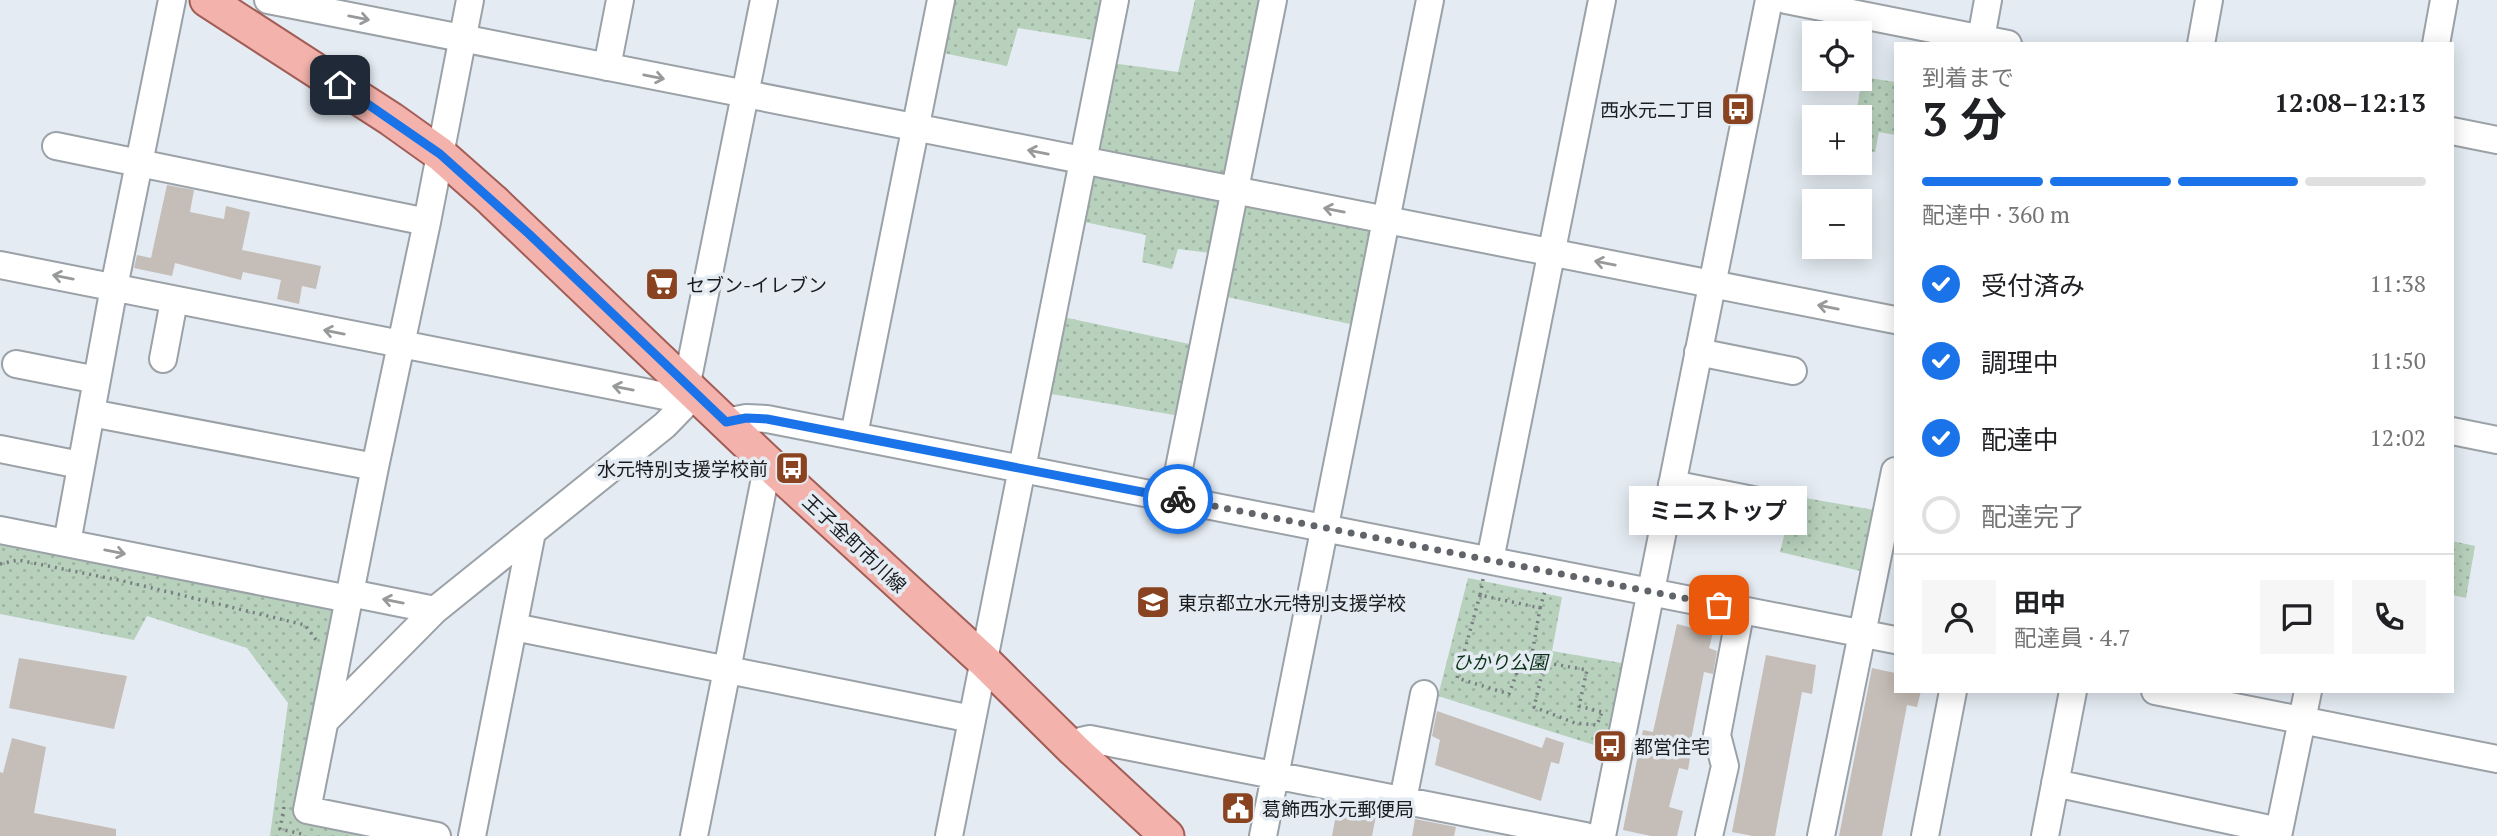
<!DOCTYPE html>
<html lang="ja">
<head>
<meta charset="utf-8">
<style>
  body { margin:0; font-family:"PT Serif","Noto Sans JP",serif; background:#f6f6f6; color:#202124; height:100vh; display:flex; flex-direction:column; font-size:26px; white-space:nowrap }
  * { box-sizing:border-box; margin:0 }
  p { font-size:23px; color:#757577 }
  .icon { flex:none; width:38px; height:38px; fill:none; stroke:currentColor; stroke-width:2; stroke-linecap:round; stroke-linejoin:round }
  .map { position:relative; flex:1; overflow:hidden }
  .sheet { position:absolute; left:1894px; top:42px; width:560px; height:651px; display:flex; flex-direction:column; background:#fff; border-radius:0px; box-shadow:0 4px 18px #0003 }
  .sheet>* { flex:none }
  .tools { position:absolute; left:1802px; top:21px; display:grid; gap:14px }
  .tools a { display:grid; place-items:center; width:70px; height:70px; border-radius:0px; background:#fff; box-shadow:0 4px 18px #0003; font-size:35px }
  .pin { position:absolute; display:grid; place-items:center; width:60px; height:60px; color:#fff; margin:-30px; border-radius:14px; box-shadow:0 4px 10px #0006 }
  .courier { position:absolute; display:grid; place-items:center; width:70px; height:70px; margin:-35px; border:5px solid #1a73e8; border-radius:50%; background:#fff; color:#222; box-shadow:0 2px 9px #0007 }
  .bubble { position:absolute; height:49px; border-radius:0px; background:#fff; box-shadow:0 4px 18px #0003; font-size:23px; font-weight:700; line-height:49px; text-align:center }
  .overview em { font-style:normal; font-weight:700 }
  .overview div { display:flex; flex-direction:column-reverse }
  .overview { display:flex; align-items:center; justify-content:space-between; height:119px; padding:0 28px }
  h1 { font-size:46px; font-weight:700; line-height:52px }
  .bar { display:grid; grid-template-columns:repeat(4,1fr); gap:10px 7px; align-content:center; height:84px; padding:0 28px }
  .bar i { height:9px; border-radius:5px; background:#e0e0e0 }
  .bar .selected { background:#1a73e8 }
  .bar p { grid-column:span 4 }
  .line { display:flex; align-items:center; gap:18px; padding:0 28px; border-top:2px solid #e0e0e0 }
  .line div { flex:1 }
  .round { display:grid; place-items:center; flex:none; width:74px; height:74px; border-radius:0px; background:#f6f6f6 }
  ol { padding:0 28px; list-style:none }
  li { display:flex; align-items:center; gap:21px; height:77px }
  li p { margin-inline-start:auto }
  li .icon { padding:7px; border-radius:50%; background:#1a73e8; color:#fff; stroke-width:4 }
  li:last-child { color:#757577 }
  li i { width:38px; height:38px; border:4px solid #e0e0e0; border-radius:50% }
  .map>svg:first-child { display:block }
  .grass { fill:url(#grass-dots) }
  .building { fill:#c5bdb7 }
  .lines { fill:none; stroke-linecap:round; stroke-linejoin:round }
  .minor-casing { stroke:#9aa1a7; stroke-width:30 }
  .major-casing { stroke:#a25d56; stroke-width:37 }
  .path { stroke:#787c81; stroke-width:3.5; stroke-dasharray:2 5; stroke-linecap:butt }
  .minor { stroke:#fff; stroke-width:26 }
  .major { stroke:#f3b3ac; stroke-width:33 }
  .oneway { stroke:#98999a }
  .done { stroke:#616469; stroke-width:7; stroke-dasharray:0 12.6 }
  .route { stroke:#1a73e8; stroke-width:9 }
  .labels { text-anchor:middle; dominant-baseline:central; stroke-width:7; stroke-linejoin:round; paint-order:stroke }
  .poi-label { font-size:19px; fill:#1a1c1f; stroke:#e4ebf2; text-anchor:start }
  .street-label { font-size:19px; fill:#1a1c1f; stroke:#e4ebf2 }
  .park-label { font-size:19px; font-style:italic; fill:#093216; stroke:#e4ebf2 }
</style>
</head>
<body>
<div class="map">
<svg width="2497" height="836" viewBox="0 0 2497 836">
  <defs>
    <pattern id="grass-dots" width="8" height="8" patternUnits="userSpaceOnUse" patternTransform="scale(1.75)"><rect width="8" height="8" fill="#b7d1bc"/><path d="M2 2h.1M6 6h.1" fill="none" stroke="#9db3a1" stroke-width="1.8" stroke-linecap="round"/></pattern>
  </defs>
  <rect width="100%" height="100%" fill="#e4ebf2"/>
  <path class="grass" d="M949,0H1100L1093,40L1018,28L1007,66L938,52Z
    M1195,0H1261L1223,182L1095,154L1111,63L1178,72Z
    M1863,77L1895,82V135L1879,132L1875,152L1860,150V117H1855Z
    M1099,170L1219,197L1210,253L1178,249L1172,269L1142,262L1146,235L1080,221L1088,175Z
    M1239,197L1380,222L1359,326L1218,295Z
    M1063,317L1194,345L1180,416L1046,393Z
    M1794,496L1880,511L1869,573L1780,552Z
    M0,537L326,603L339,614L299,817L393,836H270L288,703L247,648L147,616L134,640L0,614Z
    M2452,541L2475,546L2466,598L2452,595Z
    M1468,578L1562,597L1552,651L1627,664L1610,750L1438,696Z"/>
  <path class="building" d="M167,185L194,190L190,212L224,219L226,206L250,212L242,250L321,266L316,289L302,286L299,304L277,299L281,280L243,272L241,280L175,263L172,276L134,268L137,255L151,258Z
    M1695,617L1716,621L1709,648L1717,651L1713,674L1704,672L1691,740H1693L1688,770L1679,768L1669,807L1683,811L1677,836H1651L1623,830L1643,730L1653,732L1677,624L1693,628Z
    M1766,655L1816,665L1812,694L1802,692L1775,836H1753L1732,832Z
    M19,658L127,676L114,729L9,708Z
    M1872,668L1895,673V691H1921L1917,707L1907,705L1882,836H1839Z
    M1437,711L1542,748L1546,737L1564,743L1559,764L1551,762L1541,801L1435,765L1440,740L1432,736Z
    M12,738L46,747L34,813L116,829V836H0V772L3,773Z
    M1338,804L1377,811L1372,836H1332Z
    M1415,819L1456,827L1454,836H1412Z"/>
  <g class="lines">
    <g class="minor-casing">
      <path id="minor" d="M268,0L1895,320
        M1786,0L2008,44
        M1980,44L1988,0
        M2201,44L2209,0
        M2436,44L2444,0
        M607,67L620,0
        M2452,131L2497,140
        M56,146L427,222
        M0,265L690,401
        M1698,352L1793,371
        M163,359L174,301
        M16,364L97,380
        M687,383L764,0
        M91,413L375,467
        M726,422L746,418L767,419L1895,640
        M2452,431L2497,440
        M854,435L941,0
        M0,449L80,465
        M1672,484L1758,501
        M1173,498L1273,0
        M0,530L349,599
        M67,543L114,287L172,0
        M1490,560L1602,0
        M350,593L435,610
        M514,627L972,719
        M2155,691L2497,759
        M326,720L435,610L665,425L696,393
        M1074,750L1081,741L1090,739L1585,836
        M2055,783L2279,831
        M1403,800L1424,694
        M437,836L307,810L375,467L427,222L470,0
        M472,836L532,532
        M694,836L768,463
        M949,836L1115,0
        M1263,836L1430,0
        M1602,836L1769,0
        M1709,836L1725,766L1717,735L1741,609
        M1821,836L1895,471
        M1925,836L1953,691
        M2045,836L2073,691
        M2278,836L2308,691"/>
    </g>
    <g class="major-casing">
      <path id="major" d="M207,0L391,119L440,154L492,200L768,463L984,661L1074,750L1167,836"/>
    </g>
    <path class="path" d="M0,564L18,560L123,581L305,625L317,641
      M1483,579L1480,595L1540,608L1531,660L1587,670L1579,706L1602,712
      M1480,595L1457,678L1509,694L1519,667L1543,670L1534,707L1575,723L1597,725L1602,712
      M1540,608L1545,591
      M284,807L280,829L302,834V836"/>
    <use href="#minor" class="minor"/>
    <use href="#major" class="major"/>
  </g>
  <defs><path id="oneway-shaft" d="M-6 0H5M1.5-3L5.5 0L1.5 3" fill="none" stroke-width="1.6" stroke-linecap="round" stroke-linejoin="round" transform="scale(1.75)"/></defs>
  <g class="oneway">
    <use href="#oneway-shaft" transform="translate(359 18) rotate(11)"/>
    <use href="#oneway-shaft" transform="translate(654 77) rotate(11)"/>
    <use href="#oneway-shaft" transform="translate(1038 152) rotate(-169)"/>
    <use href="#oneway-shaft" transform="translate(1334 210) rotate(-169)"/>
    <use href="#oneway-shaft" transform="translate(1605 263) rotate(-169)"/>
    <use href="#oneway-shaft" transform="translate(63 277) rotate(-169)"/>
    <use href="#oneway-shaft" transform="translate(1828 307) rotate(-169)"/>
    <use href="#oneway-shaft" transform="translate(334 332) rotate(-169)"/>
    <use href="#oneway-shaft" transform="translate(623 388) rotate(-169)"/>
    <use href="#oneway-shaft" transform="translate(115 552) rotate(11)"/>
    <use href="#oneway-shaft" transform="translate(393 601) rotate(-169)"/>
  </g>
  <g class="lines">
    <path class="done" d="M1178,499L1719,605"/>
    <path class="route" d="M340,85L440,154L529,234L726,422L746,418L767,419L1178,499"/>
  </g>
  <defs>
    <g id="bus-square" transform="scale(1.75)"><rect x="-9" y="-9" width="18" height="18" rx="4" fill="#8a4320" stroke="#e4ebf2"/><path d="M-5-6H5V4H4V6H2V4H-2V6H-4V4H-5ZM-3.5-4V0h7V-4ZM-3.5 1.2v1.5H-2V1.2ZM2 1.2v1.5H3.5V1.2Z" fill="#fff"/></g>
    <g id="supermarket-square" transform="scale(1.75)"><rect x="-9" y="-9" width="18" height="18" rx="4" fill="#8a4320" stroke="#e4ebf2"/><path d="M-6-5.5h2.5l.6 2H6L4.5 2H-2.5L-4.4-4H-6ZM-1.5 3.2a1.3 1.3 0 1 0 .1 0ZM3 3.2a1.3 1.3 0 1 0 .1 0Z" fill="#fff"/></g>
    <g id="school-square" transform="scale(1.75)"><rect x="-9" y="-9" width="18" height="18" rx="4" fill="#8a4320" stroke="#e4ebf2"/><path d="M0-5L7-2L0 1L-7-2ZM-4 1L0 2.5L4 1V4Q0 6-4 4Z" fill="#fff"/></g>
    <g id="civic-square" transform="scale(1.75)"><rect x="-9" y="-9" width="18" height="18" rx="4" fill="#8a4320" stroke="#e4ebf2"/><path d="M-.6-6.5H3V-4.5H.6V-3L4-1V1h2V6H-6V1h2V-1L-.6-3ZM-1.2 2.5V6h2.4V2.5Z" fill="#fff"/></g>
  </defs>
  <g fill-rule="evenodd">
    <use href="#bus-square" x="1738" y="109"/>
    <use href="#supermarket-square" x="662" y="284"/>
    <use href="#bus-square" x="792" y="468"/>
    <use href="#school-square" x="1153" y="602"/>
    <use href="#bus-square" x="1610" y="746"/>
    <use href="#civic-square" x="1238" y="808"/>
  </g>
  <g class="labels">
    <g class="poi-label">
      <text x="1714" y="109" text-anchor="end">西水元二丁目</text>
      <text x="686" y="284">セブン-イレブン</text>
      <text x="768" y="468" text-anchor="end">水元特別支援学校前</text>
      <text x="1178" y="602">東京都立水元特別支援学校</text>
      <text x="1634" y="746">都営住宅</text>
      <text x="1262" y="808">葛飾西水元郵便局</text>
    </g>
    <g class="street-label">
      <text transform="translate(855 543) rotate(43)">王子金町市川線</text>
    </g>
    <g class="park-label">
      <text x="1500" y="661">ひかり公園</text>
    </g>
  </g>
</svg>
<div class="tools">
<a><svg class="icon" aria-label="locate" viewBox="0 0 24 24"><circle cx="12" cy="12" r="6"/><path d="M12 2v4M12 18v4M2 12h4M18 12h4"/></svg></a>
<a>+</a>
<a>−</a>
</div>
<div class="pin" style="left:1719px;top:605px;background:#ea580c"><svg class="icon" aria-label="bag" viewBox="0 0 24 24"><path d="M5 8h14l-1 12H6zM9 8a3 3 0 0 1 6 0"/></svg></div>
<div class="pin" style="left:340px;top:85px;background:#1f2937"><svg class="icon" aria-label="home" viewBox="0 0 24 24"><path d="M3 11l9-7 9 7M6 9v11h12V9"/></svg></div>
<div class="courier" style="left:1178px;top:499px"><svg class="icon" aria-label="bike" viewBox="0 0 24 24"><circle cx="6" cy="16" r="4"/><circle cx="18" cy="16" r="4"/><path d="M6 16l4-8h5l3 8M10 8l3 8H6M13 5h3"/></svg></div>
<div class="bubble" style="left:1629px;top:486px;width:178px">ミニストップ</div>
<section class="sheet">
<div class="overview"><div><h1>3 分</h1><p>到着まで</p></div><em>12:08–12:13</em></div>
<div class="bar"><i class="selected"></i><i class="selected"></i><i class="selected"></i><i></i><p>配達中 · 360 m</p></div>
<ol>
<li><svg class="icon" aria-label="check" viewBox="0 0 24 24"><path d="M5 12l5 5 9-10"/></svg>受付済み<p>11:38</p></li>
<li><svg class="icon" aria-label="check" viewBox="0 0 24 24"><path d="M5 12l5 5 9-10"/></svg>調理中<p>11:50</p></li>
<li><svg class="icon" aria-label="check" viewBox="0 0 24 24"><path d="M5 12l5 5 9-10"/></svg>配達中<p>12:02</p></li>
<li><i></i>配達完了</li>
</ol>
<div class="line" style="height:126px"><a class="round"><svg class="icon" aria-label="person" viewBox="0 0 24 24"><circle cx="12" cy="8" r="4"/><path d="M4 21q1-7 8-7t8 7"/></svg></a><div><b>田中</b><p>配達員 · 4.7</p></div><a class="round"><svg class="icon" aria-label="chat" viewBox="0 0 24 24"><path d="M4 5h16v11H9l-5 4z"/></svg></a><a class="round"><svg class="icon" aria-label="phone" viewBox="0 0 24 24"><path d="M5 4h4l2 5-3 2q2 4 5 5l2-3 5 2v4C11 20 4 13 5 4z"/></svg></a></div>
</section>
</div>
</body>
</html>
